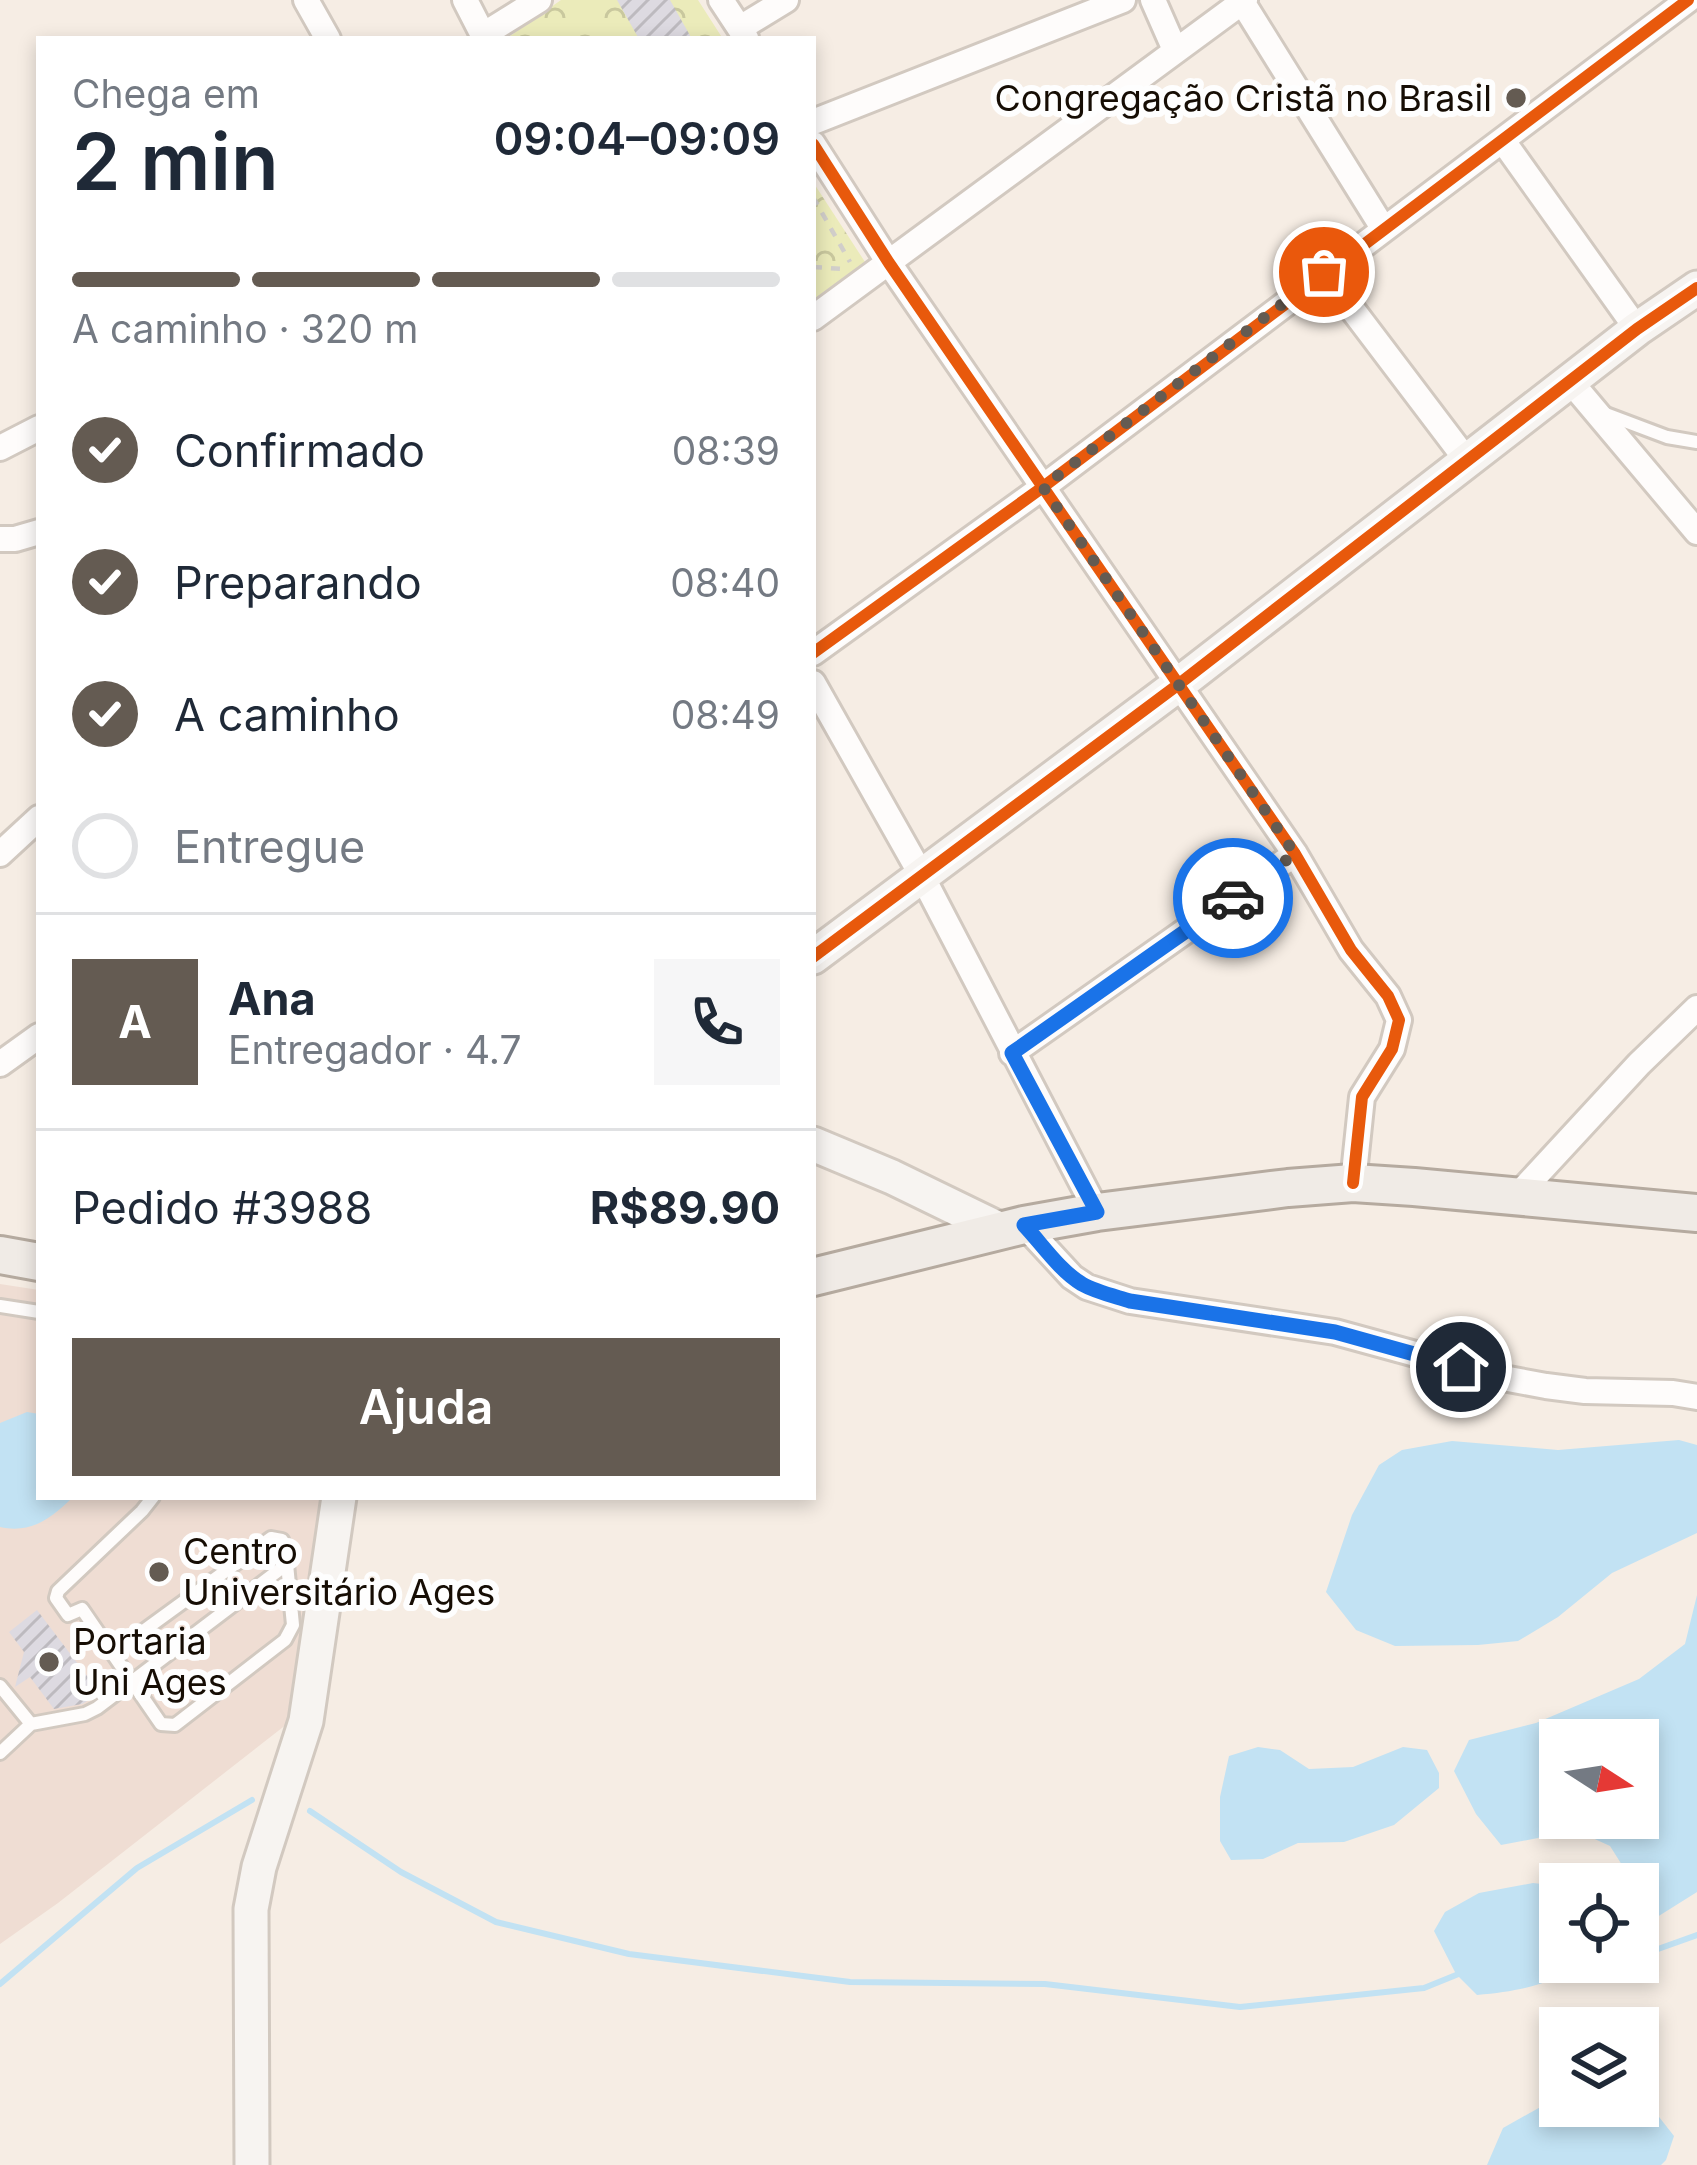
<!DOCTYPE html>
<html lang="pt">
<head>
<meta charset="utf-8">
<style>
  body { margin:0; font-family:Inter,sans-serif; background:#f6f6f7; color:#1f2937; height:100vh; display:flex; flex-direction:column; font-size:45px; white-space:nowrap }
  * { box-sizing:border-box; margin:0 }
  p { font-size:39px; color:#747a83 }
  .icon { flex:none; width:66px; height:66px; fill:none; stroke:currentColor; stroke-width:2; stroke-linecap:round; stroke-linejoin:round }
  .map { position:relative; flex:1; overflow:hidden }
  .sheet { position:absolute; left:36px; top:36px; width:780px; height:1464px; display:flex; flex-direction:column; background:#fff; border-radius:0px; box-shadow:0 6px 18px #0003 }
  .sheet>* { flex:none }
  .needle { width:78px; rotate:102deg }
  .fabs { position:absolute; left:1539px; top:1719px; display:grid; gap:24px }
  .fabs a { display:grid; place-items:center; width:120px; height:120px; border-radius:0px; background:#fff; box-shadow:0 6px 18px #0003; font-size:60px }
  .pin { position:absolute; display:grid; place-items:center; width:102px; height:102px; color:#fff; margin:-51px; border:6px solid #fff; border-radius:50%; box-shadow:0 3px 12px #0007 }
  .courier { position:absolute; display:grid; place-items:center; width:120px; height:120px; margin:-60px; border:9px solid #1a73e8; border-radius:50%; background:#fff; color:#222; box-shadow:0 3px 15px #0007 }
  .headline em { font-style:normal; font-weight:600 }
  .headline div { display:flex; flex-direction:column-reverse }
  .headline { display:flex; align-items:center; justify-content:space-between; height:204px; padding:0 36px }
  h1 { font-size:78px; font-weight:600; line-height:90px }
  .bar { display:grid; grid-template-columns:repeat(4,1fr); gap:18px 12px; align-content:center; height:144px; padding:0 36px }
  .bar i { height:15px; border-radius:9px; background:#e0e1e3 }
  .bar .current { background:#645b52 }
  .bar p { grid-column:span 4 }
  .line { display:flex; align-items:center; gap:30px; padding:0 36px; border-top:3px solid #e0e1e3 }
  .line div { flex:1 }
  .round { display:grid; place-items:center; flex:none; width:126px; height:126px; border-radius:0px; background:#f6f6f7 }
  ol { padding:0 36px; list-style:none }
  li { display:flex; align-items:center; gap:36px; height:132px }
  li p { margin-inline-start:auto }
  li .icon { padding:12px; border-radius:50%; background:#645b52; color:#fff; stroke-width:4 }
  li:last-child { color:#747a83 }
  li i { width:66px; height:66px; border:6px solid #e0e1e3; border-radius:50% }
  .action { display:flex; gap:24px; margin-top:auto; padding:24px 36px }
  .action a { flex:1; height:138px; border-radius:0px; background:#645b52; color:#fff; font-size:48px; font-weight:600; line-height:138px; text-align:center }
  .map>svg:first-child { display:block }
  .education { fill:#efddd3 }
  .park { fill:url(#park-crowns) }
  .water { fill:#c2e2f3; fill-rule:evenodd }
  .lines { fill:none; stroke-linecap:round; stroke-linejoin:round }
  .stream { stroke:#c2e2f3; stroke-width:6 }
  .building { fill:url(#building-hatch) }
  .lane-casing { stroke:#d2c9c0; stroke-width:18 }
  .street-casing { stroke:#d2c9c0; stroke-width:30 }
  .secondary-casing { stroke:#d2c9c0; stroke-width:39 }
  .primary-casing { stroke:#b5aa9f; stroke-width:42 }
  .path { stroke:#d1ceca; stroke-width:4.5; stroke-dasharray:9 9; stroke-linecap:butt }
  .lane { stroke:#fefcfb; stroke-width:12 }
  .street { stroke:#fefcfb; stroke-width:24 }
  .secondary { stroke:#f7f4f1; stroke-width:33 }
  .primary { stroke:#f0ebe6; stroke-width:36 }
  .cycleway-casing { stroke:#fefefe; stroke-width:20 }
  .cycleway { stroke:#e8590c; stroke-width:12 }
  .done { stroke:#645b52; stroke-width:12; stroke-dasharray:0 21.6 }
  .route { stroke:#1a73e8; stroke-width:15 }
  .poi-dot { fill:#645b52; stroke:#fefefe; stroke-width:4.5 }
  .labels { text-anchor:middle; dominant-baseline:central; stroke-width:12; stroke-linejoin:round; paint-order:stroke }
  .poi-label { font-size:36px; fill:#160d04; stroke:#fefefe; text-anchor:start }
</style>
</head>
<body>
<div class="map">
<svg width="1697" height="2165" viewBox="0 0 1697 2165">
  <defs>
    <pattern id="park-crowns" width="20" height="18" patternUnits="userSpaceOnUse" patternTransform="scale(3)"><rect width="20" height="18" fill="#ebebba"/><path d="M2 6a3 3 0 1 1 6 0M12 15a3 3 0 1 1 6 0" fill="none" stroke="#c9c89e"/></pattern>
    <pattern id="building-hatch" width="6" height="6" patternUnits="userSpaceOnUse" patternTransform="scale(3)"><rect width="6" height="6" fill="#dddae1"/><path d="M-1 1l2-2M0 6l6-6M5 7l2-2" fill="none" stroke="#bdbabf"/></pattern>
  </defs>
  <rect width="100%" height="100%" fill="#f6ede4"/>
  <path class="education" d="M0,1284L39,1290V1497H329L306,1647L287,1724L58,1903L0,1944Z"/>
  <path class="park" d="M561,0H698L723,39H506Z
    M813,182L865,262L857,282L813,312Z"/>
  <path class="water" d="M27,1412L39,1414V1497H73C52,1518 31,1534 0,1527V1423Z
    M1679,1440L1697,1445V1533L1612,1573L1558,1617L1518,1641L1478,1645L1395,1646L1356,1630L1326,1592L1352,1515L1379,1465L1402,1450L1452,1441L1558,1450Z
    M1697,1595V1892L1638,1929V1884H1634L1610,1846L1562,1824L1538,1838L1501,1845L1476,1814L1454,1771L1469,1740L1536,1723L1639,1679L1685,1644ZM1560,1740H1638V1818H1560Z
    M1258,1747L1280,1750L1309,1769L1353,1767L1403,1747L1427,1750L1439,1773V1788L1394,1825L1344,1842L1298,1843L1263,1859L1231,1860L1220,1841V1797L1229,1756Z
    M1533,1883L1560,1886V1962H1587C1549,1985 1521,1991 1477,1995L1456,1974L1434,1931L1445,1912L1479,1893Z
    M1560,2096V2106H1638V2101L1652,2108L1674,2136L1666,2160L1661,2165H1487L1503,2128Z"/>
  <g class="lines">
    <path class="stream" d="M310,1811L401,1872L496,1922L629,1954L850,1982L1045,1984L1240,2007L1424,1988L1461,1973
      M1638,1951L1658,1949L1697,1935
      M0,1984L137,1868L252,1800"/>
  </g>
  <path class="building" d="M617,0H670L692,39H639Z
    M37,1610L100,1693L91,1699L82,1704L54,1709L30,1677L15,1687L24,1652L9,1632Z"/>
  <g class="lines">
    <g class="lane-casing">
      <path id="lane" d="M1606,414L1667,437L1697,442
        M0,1306L39,1312
        M153,1497L142,1511L58,1591L56,1598L68,1615L82,1609L161,1724L175,1725L285,1640L293,1625L287,1564
        M0,1686L31,1724
        M0,1753L31,1724L85,1714L97,1708L287,1564L290,1558L282,1540L271,1538L113,1653"/>
    </g>
    <g class="street-casing">
      <path id="street" d="M306,0L328,39
        M465,0L485,39
        M721,0L746,38
        M1153,0L1175,50
        M1241,0L1383,228
        M740,28L786,0
        M483,35L539,0
        M813,122L1123,0
        M1503,141L1637,329
        M813,144L889,263L1295,854L1351,950L1388,996L1399,1020L1392,1049L1362,1097L1353,1183
        M1324,272L1468,462
        M813,318L1245,0
        M1570,381L1697,532
        M0,448L39,428
        M0,539H15L39,532
        M813,653L1043,487L1688,0
        M813,683L922,876L1097,1212
        M0,854L39,818
        M1012,1053L1295,854
        M0,1064L39,1036
        M1517,1196L1639,1064L1697,1008
        M1024,1225L1072,1277L1087,1287L1130,1301L1335,1332L1503,1378L1546,1386L1585,1391L1673,1393L1697,1397"/>
    </g>
    <g class="secondary-casing">
      <path id="secondary" d="M813,957L1179,684L1637,329L1697,288
        M813,1144L892,1177L1001,1230
        M252,2165L251,1909L259,1867L306,1721L339,1497"/>
    </g>
    <g class="primary-casing">
      <path id="primary" d="M0,1255L39,1262
        M813,1277L1024,1225L1097,1212L1288,1188L1353,1183L1414,1187L1697,1213"/>
    </g>
    <path class="path" d="M813,197L850,262
      M813,267L843,269"/>
    <use href="#lane" class="lane"/>
    <use href="#street" class="street"/>
    <use href="#secondary" class="secondary"/>
    <use href="#primary" class="primary"/>
    <g class="cycleway-casing">
      <path id="cycleway" d="M813,144L889,263L1295,854L1351,950L1388,996L1399,1020L1392,1049L1362,1097L1353,1183
        M813,653L1043,487L1688,0
        M813,957L1179,684L1637,329L1697,288"/>
    </g>
    <use href="#cycleway" class="cycleway"/>
  </g>
  <g class="lines">
    <path class="done" d="M1233,898L1295,854L1043,487L1324,272"/>
    <path class="route" d="M1233,898L1012,1053L1097,1212L1024,1225C1042,1244 1059,1270 1082,1284C1096,1292 1114,1296 1130,1301L1335,1332L1461,1367"/>
  </g>
  <g class="poi-dot">
    <circle cx="1516" cy="98" r="12"/>
    <circle cx="159" cy="1572" r="12"/>
    <circle cx="49" cy="1662" r="12"/>
  </g>
  <g class="labels">
    <g class="poi-label">
      <text x="1492" y="98" text-anchor="end">Congregação Cristã no Brasil</text>
      <text x="183" y="1551">Centro<tspan x="183" dy="41">Universitário Ages</tspan></text>
      <text x="73" y="1641">Portaria<tspan x="73" dy="41">Uni Ages</tspan></text>
    </g>
  </g>
</svg>
<div class="fabs">
<a><svg class="needle" viewBox="-14 -14 28 28"><path d="M0-13l5 13h-10z" fill="#e53935"/><path d="M0 13l5-13h-10z" fill="#747a83"/></svg></a>
<a><svg class="icon" aria-label="locate" viewBox="0 0 24 24"><circle cx="12" cy="12" r="6"/><path d="M12 2v4M12 18v4M2 12h4M18 12h4"/></svg></a>
<a><svg class="icon" aria-label="layers" viewBox="0 0 24 24"><path d="M12 4l9 5-9 5-9-5zM3 14l9 5 9-5"/></svg></a>
</div>
<div class="pin" style="left:1324px;top:272px;background:#ea580c"><svg class="icon" aria-label="bag" viewBox="0 0 24 24"><path d="M5 8h14l-1 12H6zM9 8a3 3 0 0 1 6 0"/></svg></div>
<div class="pin" style="left:1461px;top:1367px;background:#1f2937"><svg class="icon" aria-label="home" viewBox="0 0 24 24"><path d="M3 11l9-7 9 7M6 9v11h12V9"/></svg></div>
<div class="courier" style="left:1233px;top:898px"><svg class="icon" aria-label="car" viewBox="0 0 24 24"><path d="M5 17H2v-5l4-1 3-4h7l3 4 3 1v5h-3M9 17h6M6 11h13"/><circle cx="7" cy="17" r="2"/><circle cx="17" cy="17" r="2"/></svg></div>
<section class="sheet">
<div class="headline"><div><h1>2 min</h1><p>Chega em</p></div><em>09:04–09:09</em></div>
<div class="bar"><i class="current"></i><i class="current"></i><i class="current"></i><i></i><p>A caminho · 320 m</p></div>
<ol>
<li><svg class="icon" aria-label="check" viewBox="0 0 24 24"><path d="M5 12l5 5 9-10"/></svg>Confirmado<p>08:39</p></li>
<li><svg class="icon" aria-label="check" viewBox="0 0 24 24"><path d="M5 12l5 5 9-10"/></svg>Preparando<p>08:40</p></li>
<li><svg class="icon" aria-label="check" viewBox="0 0 24 24"><path d="M5 12l5 5 9-10"/></svg>A caminho<p>08:49</p></li>
<li><i></i>Entregue</li>
</ol>
<div class="line" style="height:216px"><b class="round" style="background:#645b52;color:#fff">A</b><div><b>Ana</b><p>Entregador · 4.7</p></div><a class="round"><svg class="icon" aria-label="phone" viewBox="0 0 24 24"><path d="M5 4h4l2 5-3 2q2 4 5 5l2-3 5 2v4C11 20 4 13 5 4z"/></svg></a></div>
<div class="line" style="height:156px"><div>Pedido #3988</div><b>R$89.90</b></div>
<div class="action"><a>Ajuda</a></div>
</section>
</div>
</body>
</html>
